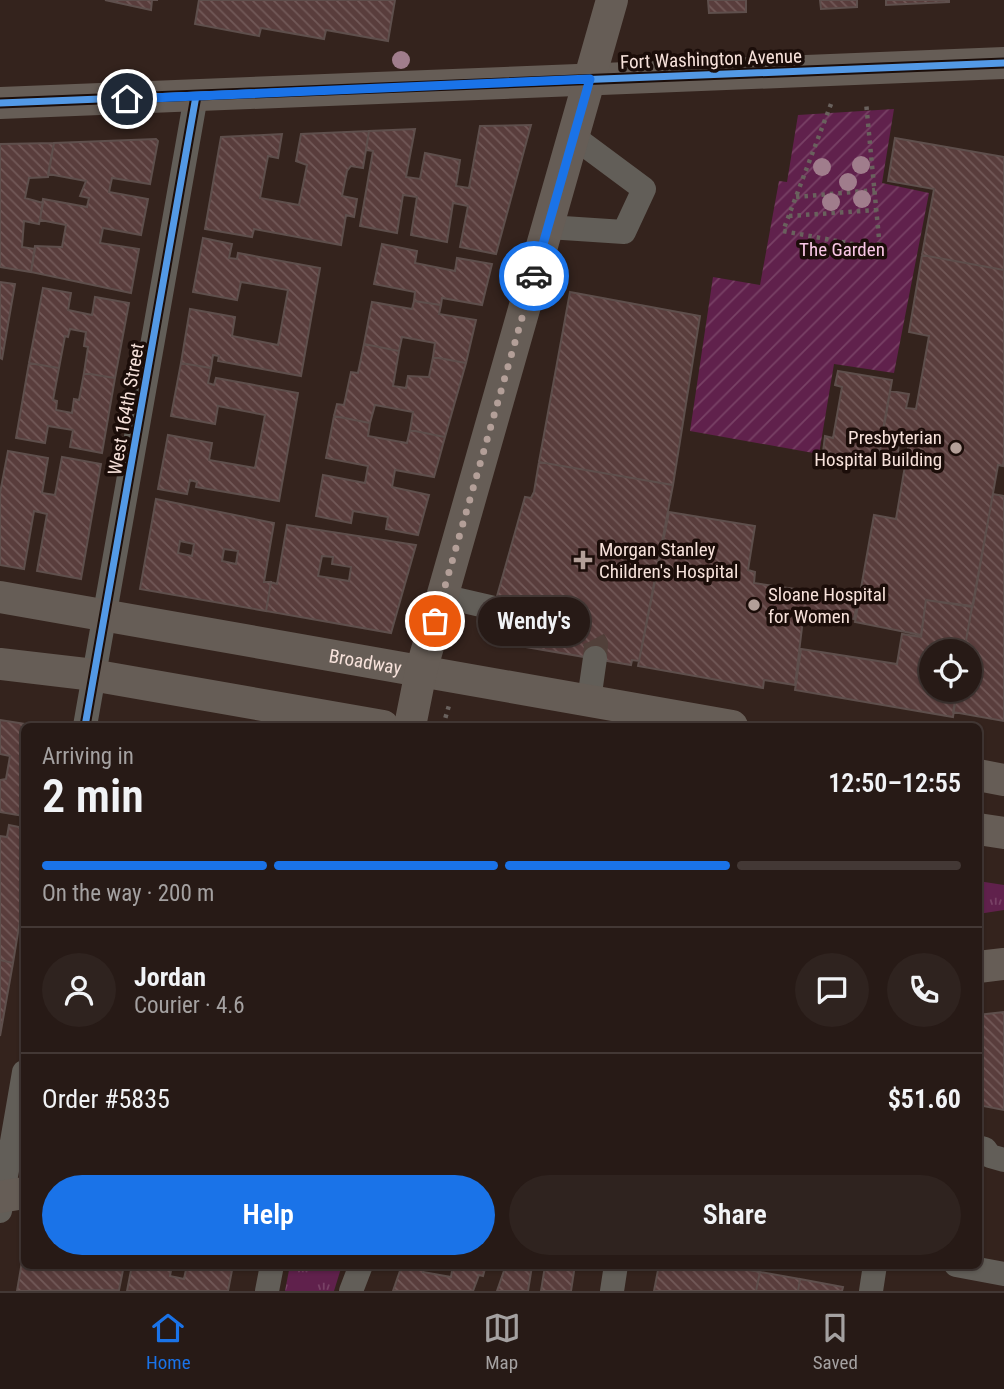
<!DOCTYPE html>
<html lang="en">
<head>
<meta charset="utf-8">
<style>
  body { margin:0; font-family:"Roboto Condensed",sans-serif; background:#2f231f; color:#f1f3f6; height:100vh; display:flex; flex-direction:column; font-size:26px; white-space:nowrap }
  * { box-sizing:border-box; margin:0 }
  p { font-size:23px; color:#a4a1a1 }
  .icon { flex:none; width:38px; height:38px; fill:none; stroke:currentColor; stroke-width:2; stroke-linecap:round; stroke-linejoin:round }
  .map { position:relative; flex:1; overflow:hidden }
  .panel { position:absolute; left:21px; top:723px; width:961px; height:546px; display:flex; flex-direction:column; background:#271a16; border-radius:10px; box-shadow:0 2px 5px #0004,0 0 0 2px #433835 }
  .panel>* { flex:none }
  .buttons { position:absolute; left:919px; top:639px; display:grid; gap:14px }
  .buttons a { display:grid; place-items:center; width:63px; height:63px; border-radius:50%; background:#271a16; box-shadow:0 2px 5px #0004,0 0 0 2px #433835; font-size:35px }
  .pin { position:absolute; display:grid; place-items:center; width:60px; height:60px; color:#fff; margin:-30px; border:4px solid #fff; border-radius:50%; box-shadow:0 2px 7px #0007 }
  .courier { position:absolute; display:grid; place-items:center; width:70px; height:70px; margin:-35px; border:5px solid #1a73e8; border-radius:50%; background:#fff; color:#222; box-shadow:0 2px 9px #0007 }
  .bubble { position:absolute; height:49px; border-radius:24px; background:#271a16; box-shadow:0 2px 5px #0004,0 0 0 2px #433835; font-size:23px; font-weight:600; line-height:49px; text-align:center }
  .head em { font-style:normal; font-weight:600 }
  .head div { display:flex; flex-direction:column-reverse }
  .head { display:flex; align-items:center; justify-content:space-between; height:119px; padding:0 21px }
  h1 { font-size:46px; font-weight:600; line-height:52px }
  .bar { display:grid; grid-template-columns:repeat(4,1fr); gap:10px 7px; align-content:center; height:84px; padding:0 21px }
  .bar i { height:9px; border-radius:5px; background:#433835 }
  .bar .active { background:#1a73e8 }
  .bar p { grid-column:span 4 }
  .line { display:flex; align-items:center; gap:18px; padding:0 21px; border-top:2px solid #433835 }
  .line div { flex:1 }
  .round { display:grid; place-items:center; flex:none; width:74px; height:74px; border-radius:37px; background:#2f231f }
  .button { display:flex; gap:14px; margin-top:auto; padding:14px 21px }
  .button a { flex:1; height:80px; border-radius:42px; background:#1a73e8; color:#fff; font-size:28px; font-weight:600; line-height:80px; text-align:center }
  .button a+a { background:#2f231f; color:#f1f3f6 }
  .tab-bar { display:flex; justify-content:space-around; align-items:center; height:98px; border-top:2px solid #433835; background:#271a16; font-size:19px; color:#a4a1a1 }
  .tab-bar a { display:grid; justify-items:center; gap:4px }
  .tab-bar .active { color:#1a73e8 }
  .map>svg:first-child { display:block }
  .park { fill:url(#park-tufts) }
  .garden { fill:url(#garden-furrows) }
  .building { fill:url(#building-back-hatch); stroke:#5e4f4c; stroke-width:2; fill-rule:evenodd }
  .lines { fill:none; stroke-linecap:round; stroke-linejoin:round }
  .minor-tunnel { stroke:#51403a; stroke-width:24; stroke-dasharray:24 12; stroke-linecap:butt }
  .path { stroke:#69615d; stroke-width:4.5; stroke-dasharray:3.5 5; stroke-linecap:butt }
  .minor { stroke:#625e58; stroke-width:24 }
  .major { stroke:#665d56; stroke-width:32 }
  .cycleway-casing { stroke:#1b0d09; stroke-width:11 }
  .cycleway { stroke:#5399e6; stroke-width:7 }
  .tree { fill:#a07d8c }
  .done { stroke:#b39f98; stroke-width:7; stroke-dasharray:0 12.6 }
  .route { stroke:#1a73e8; stroke-width:9 }
  .poi-dot { fill:#b39f98; stroke:#1b0d09; stroke-width:2.5 }
  .labels { text-anchor:middle; dominant-baseline:central; stroke-width:7; stroke-linejoin:round; paint-order:stroke }
  .street-label { font-size:19px; fill:#f7e2db; stroke:#1b0d09 }
  .park-label { font-size:19px; fill:#f9c7e6; stroke:#1b0d09 }
  .poi-label { font-size:19px; fill:#f7e2db; stroke:#1b0d09; text-anchor:start }
</style>
</head>
<body>
<div class="map">
<svg width="1004" height="1291" viewBox="0 0 1004 1291">
  <defs>
    <pattern id="park-tufts" width="24" height="20" patternUnits="userSpaceOnUse" patternTransform="scale(1.75)"><rect width="24" height="20" fill="#60214c"/><path d="M3 7l-1-3M5 7V3M7 7l1-3M15 17l-1-3M17 17v-4M19 17l1-3" fill="none" stroke="#784165"/></pattern>
    <pattern id="garden-furrows" width="10" height="10" patternUnits="userSpaceOnUse" patternTransform="scale(1.75)"><rect width="10" height="10" fill="#60214c"/><path d="M-1 1l2-2M0 10L10 0M9 11l2-2" fill="none" stroke="#784165"/></pattern>
    <pattern id="building-back-hatch" width="6" height="6" patternUnits="userSpaceOnUse" patternTransform="scale(1.75)"><rect width="6" height="6" fill="#593d3c"/><path d="M-1 5l2 2M0 0l6 6M5-1l2 2" fill="none" stroke="#725958"/></pattern>
  </defs>
  <rect width="100%" height="100%" fill="#34231d"/>
  <path class="park" d="M978,881L1004,885V910L978,914Z
    M290,1265H342L334,1291H285Z"/>
  <path class="garden" d="M894,109L882,183L929,193L894,373L834,364L819,454L690,431L713,277L760,285L779,181L787,182L798,115Z"/>
  <path class="building" d="M105,0H158H152L151,10Z
    M199,0H395L388,41L326,30L324,39L261,28L259,36L195,24Z
    M708,0H746V12L709,13Z
    M820,0H857V7L821,9Z
    M886,0H949V2L886,5Z
    M531,125L496,254L460,247L468,206L453,203L447,242L411,235L417,197L403,195L397,233L360,226L373,151L366,150L369,131L415,129L406,177L420,179L425,153L460,160L456,186L469,188L480,126Z
    M369,131L363,168L351,166L347,171L342,196L357,199L354,217L346,215L341,245L254,229L252,237L205,229L221,137L282,134L278,158L268,156L260,198L299,205L307,165L296,161L301,134Z
    M895,138L1004,157V270L922,255L934,189L888,181Z
    M156,139L158,141L150,184L112,178L109,192L148,199L141,235L103,228L100,243L139,249L131,293L31,272L35,246L62,247L66,225L40,220L43,199L87,207L89,198L80,196L86,181L48,174L54,143Z
    M54,143L48,177L29,178L25,198L43,203L39,224L24,221L22,247L35,249L31,272L0,267V144Z
    M203,238L232,244L229,258L237,259L238,253L320,268L301,376L218,361L219,356L213,355L211,368L181,363L190,309L235,317L232,336L278,345L288,290L241,282L237,300L193,292Z
    M382,244L417,251L415,263L455,271L457,258L492,264L482,305L442,298L441,305L414,301L415,292L374,284Z
    M922,255L1004,270V459L1003,466L998,465L973,606L926,600L921,635L855,622L874,515L896,519L909,442L899,440L898,454L879,451L890,391L909,394L906,408L916,409L929,336L909,332Z
    M0,282L15,284L2,359L0,358Z
    M43,288L71,293L68,310L92,315L95,297L129,303L115,378L84,373L88,347L84,346L86,332L70,329L68,337L65,336L59,368L29,363Z
    M570,292L700,316L673,485L539,462Z
    M414,301L441,305L439,314L476,320L466,363L433,357L435,343L402,337L399,351L364,344L372,302L412,309Z
    M364,344L399,351L393,386L406,388L408,376L429,377L433,357L466,363L445,437L410,430L413,412L375,405L370,423L334,416L337,404L344,405L351,372L358,373Z
    M29,363L59,368L53,400L57,401L56,410L72,413L74,399L79,400L84,373L115,378L102,453L70,447L73,430L48,426L45,443L16,438Z
    M181,363L211,368L208,383L214,385L216,378L298,393L279,501L196,487L197,482L190,480L187,494L158,489L168,435L212,443L209,460L255,468L257,457L265,415L218,406L215,424L171,416Z
    M838,371L892,380L878,462L823,452L825,436L833,438L842,387L835,385Z
    M334,416L370,423L368,436L407,443L410,430L445,437L434,477L395,470L392,487L429,495L418,535L386,529L388,517L353,511L351,523L316,516L323,475L365,483L368,466L326,458Z
    M8,451L48,458L42,493L55,495L62,457L101,464L81,579L37,571L47,514L34,511L24,569L0,565V493Z
    M539,462L673,485L639,661L632,660L631,665L497,642L492,629L488,628L525,497L531,498L534,492Z
    M993,494L1004,496V721L953,712L957,690H970V651H964Z
    M156,499L274,523L264,582H271L266,611L140,589ZM180,541L194,544L192,556L178,553ZM224,549L238,551L236,564L222,561Z
    M669,512L755,526L748,570L755,572L754,583L858,598L854,619L804,611L795,685L764,680L763,688L638,666Z
    M287,525L416,545L391,633L266,611L271,582L277,584ZM322,556L333,557L332,564L351,567L349,581L318,576Z
    M926,600L972,607L964,651H931V690H957L953,717L795,690L801,649L897,664L902,634L921,637Z
    M0,720L38,726H24V816L0,812V780L6,779L10,756L0,754Z
    M9,825L24,828V896L13,963L0,960V836L7,837Z
    M0,960L13,963L0,1036Z
    M1004,1012V1110L978,1105V1015Z
    M24,1250V1265H124L119,1290L17,1291Z
    M132,1265H172L170,1276L184,1279L187,1265H233L228,1291H127Z
    M402,1265L424,1267L423,1272L451,1277L453,1265H486L483,1276L479,1275L473,1291H393Z
    M506,1265H539L532,1266L528,1291H497Z
    M575,1265L571,1291H541L545,1266Z
    M659,1265H719L760,1272L756,1291H654Z
    M760,1272L800,1279L798,1291H756Z
    M800,1279L843,1287L842,1291H798Z"/>
  <g class="lines">
    <path class="minor-tunnel" d="M494,608L588,629L596,644L595,658"/>
    <path class="path" d="M831,104L783,231L880,249L866,102
      M796,197L875,190
      M789,216L877,210
      M443,726L450,702"/>
    <path class="minor" d="M548,227L624,232L644,189L574,137
      M442,596L494,608
      M589,700L595,658
      M85,726L196,96
      M978,1147L985,1149L990,1156L1004,1160
      M0,1211L24,1072
      M956,1265L1004,1274
      M267,1291L272,1265
      M351,1291L361,1265
      M612,1291L616,1265
      M871,1291L875,1265"/>
    <g class="major">
      <path d="M0,103L1004,63"/>
      <path id="s1" d="M0,597L732,726"/>
      <path d="M0,664L86,674L383,726"/>
      <path d="M410,726L421,671L612,0"/>
      <path d="M978,775L1004,780"/>
      <path d="M978,829L1004,833"/>
      <path d="M978,967L1004,964"/>
      <path d="M0,1197L24,1193"/>
    </g>
    <g class="cycleway-casing">
      <path id="cycleway" d="M0,103L1004,63
        M85,726L196,96"/>
    </g>
    <use href="#cycleway" class="cycleway"/>
  </g>
  <g class="tree">
    <circle cx="401" cy="60" r="9"/>
    <circle cx="861" cy="165" r="9"/>
    <circle cx="822" cy="167" r="9"/>
    <circle cx="848" cy="182" r="9"/>
    <circle cx="862" cy="199" r="9"/>
    <circle cx="831" cy="202" r="9"/>
  </g>
  <g class="lines">
    <path class="done" d="M435,621L534,276"/>
    <path class="route" d="M127,99L590,79L534,276"/>
  </g>
  <g class="poi-dot">
    <circle cx="956" cy="448" r="7"/>
    <path d="M579.5 549.5h7v7h7v7h-7v7h-7v-7h-7v-7h7z"/>
    <circle cx="754" cy="605" r="7"/>
  </g>
  <g class="labels">
    <g class="street-label">
      <text transform="translate(711 59) rotate(-2)">Fort Washington Avenue</text>
      <text transform="translate(126 409) rotate(-80)">West 164th Street</text>
      <text stroke="none"><textPath href="#s1" startOffset="371">Broadway</textPath></text>
    </g>
    <g class="park-label">
      <text x="842" y="249">The Garden</text>
    </g>
    <g class="poi-label">
      <text x="942" y="437" text-anchor="end">Presbyterian<tspan x="942" dy="22">Hospital Building</tspan></text>
      <text x="599" y="549">Morgan Stanley<tspan x="599" dy="22">Children's Hospital</tspan></text>
      <text x="768" y="594">Sloane Hospital<tspan x="768" dy="22">for Women</tspan></text>
    </g>
  </g>
</svg>
<div class="buttons">
<a><svg class="icon" aria-label="locate" viewBox="0 0 24 24"><circle cx="12" cy="12" r="6"/><path d="M12 2v4M12 18v4M2 12h4M18 12h4"/></svg></a>
</div>
<div class="pin" style="left:435px;top:621px;background:#ea580c"><svg class="icon" aria-label="bag" viewBox="0 0 24 24"><path d="M5 8h14l-1 12H6zM9 8a3 3 0 0 1 6 0"/></svg></div>
<div class="pin" style="left:127px;top:99px;background:#1f2937"><svg class="icon" aria-label="home" viewBox="0 0 24 24"><path d="M3 11l9-7 9 7M6 9v11h12V9"/></svg></div>
<div class="courier" style="left:534px;top:276px"><svg class="icon" aria-label="car" viewBox="0 0 24 24"><path d="M5 17H2v-5l4-1 3-4h7l3 4 3 1v5h-3M9 17h6M6 11h13"/><circle cx="7" cy="17" r="2"/><circle cx="17" cy="17" r="2"/></svg></div>
<div class="bubble" style="left:478px;top:597px;width:112px">Wendy's</div>
<section class="panel">
<div class="head"><div><h1>2 min</h1><p>Arriving in</p></div><em>12:50–12:55</em></div>
<div class="bar"><i class="active"></i><i class="active"></i><i class="active"></i><i></i><p>On the way · 200 m</p></div>
<div class="line" style="height:126px"><a class="round"><svg class="icon" aria-label="person" viewBox="0 0 24 24"><circle cx="12" cy="8" r="4"/><path d="M4 21q1-7 8-7t8 7"/></svg></a><div><b>Jordan</b><p>Courier · 4.6</p></div><a class="round"><svg class="icon" aria-label="chat" viewBox="0 0 24 24"><path d="M4 5h16v11H9l-5 4z"/></svg></a><a class="round"><svg class="icon" aria-label="phone" viewBox="0 0 24 24"><path d="M5 4h4l2 5-3 2q2 4 5 5l2-3 5 2v4C11 20 4 13 5 4z"/></svg></a></div>
<div class="line" style="height:91px"><div>Order #5835</div><b>$51.60</b></div>
<div class="button"><a>Help</a><a>Share</a></div>
</section>
</div>
<nav class="tab-bar">
<a class="active"><svg class="icon" aria-label="home" viewBox="0 0 24 24"><path d="M3 11l9-7 9 7M6 9v11h12V9"/></svg>Home</a>
<a><svg class="icon" aria-label="map" viewBox="0 0 24 24"><path d="M3 6l6-2 6 2 6-2v14l-6 2-6-2-6 2zM9 4v14M15 6v14"/></svg>Map</a>
<a><svg class="icon" aria-label="saved" viewBox="0 0 24 24"><path d="M7 4h10v16l-5-4-5 4z"/></svg>Saved</a>
</nav>
</body>
</html>
